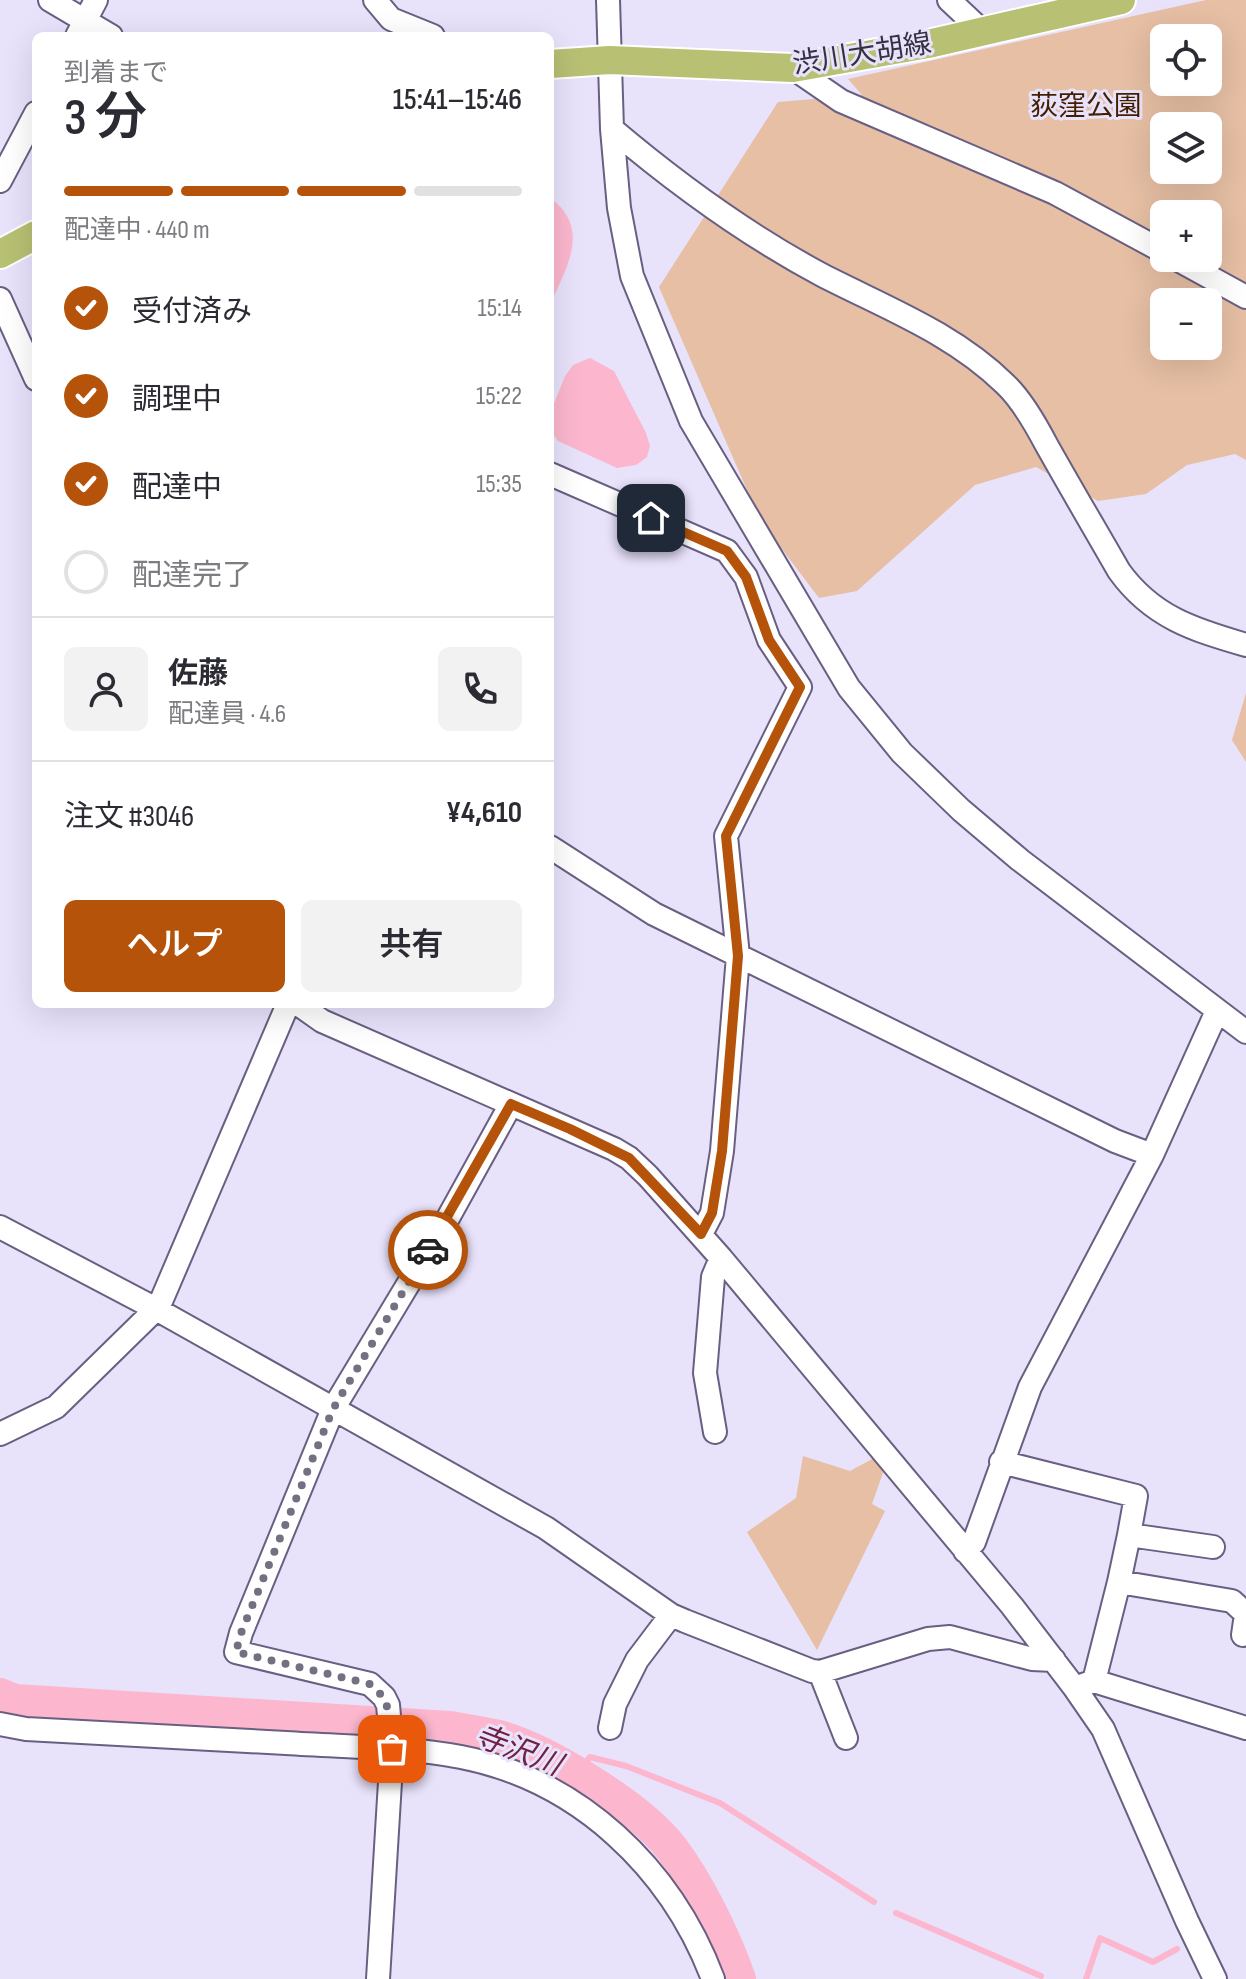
<!DOCTYPE html>
<html lang="ja">
<head>
<meta charset="utf-8">
<style>
  body { margin:0; font-family:"Sofia Sans Condensed","Noto Sans JP",sans-serif; background:#f2f2f3; color:#2b2b33; height:100vh; display:flex; flex-direction:column; font-size:30px; white-space:nowrap }
  * { box-sizing:border-box; margin:0 }
  p { font-size:26px; color:#7c7c81 }
  .icon { flex:none; width:44px; height:44px; fill:none; stroke:currentColor; stroke-width:2; stroke-linecap:round; stroke-linejoin:round }
  .map { position:relative; flex:1; overflow:hidden }
  .drawer { position:absolute; left:32px; top:32px; width:522px; height:976px; display:flex; flex-direction:column; background:#fff; border-radius:12px; box-shadow:0 8px 32px #0002 }
  .drawer>* { flex:none }
  .buttons { position:absolute; left:1150px; top:24px; display:grid; gap:16px }
  .buttons a { display:grid; place-items:center; width:72px; height:72px; border-radius:12px; background:#fff; box-shadow:0 8px 32px #0002; font-size:40px }
  .pin { position:absolute; display:grid; place-items:center; width:68px; height:68px; color:#fff; margin:-34px; border-radius:16px; box-shadow:0 4px 12px #0006 }
  .courier { position:absolute; display:grid; place-items:center; width:80px; height:80px; margin:-40px; border:6px solid #b45309; border-radius:50%; background:#fff; color:#222; box-shadow:0 2px 10px #0007 }
  .overview em { font-style:normal; font-weight:600 }
  .overview div { display:flex; flex-direction:column-reverse }
  .overview { display:flex; align-items:center; justify-content:space-between; height:136px; padding:0 32px }
  h1 { font-size:52px; font-weight:600; line-height:60px }
  .bar { display:grid; grid-template-columns:repeat(4,1fr); gap:12px 8px; align-content:center; height:96px; padding:0 32px }
  .bar i { height:10px; border-radius:6px; background:#e1e1e2 }
  .bar .on { background:#b45309 }
  .bar p { grid-column:span 4 }
  .line { display:flex; align-items:center; gap:20px; padding:0 32px; border-top:2px solid #e1e1e2 }
  .line div { flex:1 }
  .round { display:grid; place-items:center; flex:none; width:84px; height:84px; border-radius:12px; background:#f2f2f3 }
  ol { padding:0 32px; list-style:none }
  li { display:flex; align-items:center; gap:24px; height:88px }
  li p { margin-inline-start:auto }
  li .icon { padding:8px; border-radius:50%; background:#b45309; color:#fff; stroke-width:4 }
  li:last-child { color:#7c7c81 }
  li i { width:44px; height:44px; border:4px solid #e1e1e2; border-radius:50% }
  .action { display:flex; gap:16px; margin-top:auto; padding:16px 32px }
  .action a { flex:1; height:92px; border-radius:12px; background:#b45309; color:#fff; font-size:32px; font-weight:600; line-height:92px; text-align:center }
  .action a+a { background:#f2f2f3; color:#2b2b33 }
  .map>svg:first-child { display:block }
  .green { fill:#e6bfa4; fill-rule:evenodd }
  .water { fill:#fcb7ce }
  .lines { fill:none; stroke-linecap:round; stroke-linejoin:round }
  .stream { stroke:#fcb7ce; stroke-width:6 }
  .river { stroke:#fcb7ce; stroke-width:34 }
  .minor-casing { stroke:#695f82; stroke-width:26 }
  .major-casing { stroke:#fff; stroke-width:32 }
  .minor { stroke:#fff; stroke-width:22 }
  .major { stroke:#b7c073; stroke-width:28 }
  .done { stroke:#746f81; stroke-width:8; stroke-dasharray:0 14.4 }
  .route { stroke:#b45309; stroke-width:10 }
  .labels { text-anchor:middle; dominant-baseline:central; stroke-width:6; stroke-linejoin:round; paint-order:stroke }
  .street-label { font-size:28px; fill:#353140; stroke:#e8e2fb }
  .park-label { font-size:28px; fill:#431f00; stroke:#e8e2fb }
  .water-label { font-size:30px; font-style:italic; fill:#702144; stroke:#e8e2fb }
</style>
</head>
<body>
<div class="map">
<svg width="1246" height="1979" viewBox="0 0 1246 1979">
  <rect width="100%" height="100%" fill="#e8e2fb"/>
  <path class="green" d="M1206,0H1246V460L1235,454L1187,465L1146,494L1098,501L1036,467L975,485L857,591L819,598L760,520L659,287L778,102L862,95L848,79ZM1164,38H1208V82H1164ZM1164,126H1208V170H1164ZM1164,214H1208V258H1164ZM1164,302H1208V346H1164Z
    M1246,693V762L1232,740Z
    M803,1456L850,1471L874,1458L884,1470L872,1504L885,1511L817,1650L747,1532L796,1498Z"/>
  <path class="water" d="M550,198C592,228 566,268 550,305Z
    M590,358L614,371L646,433L650,446L647,457L636,465L617,468L558,441L551,431L550,414L565,376L573,365Z"/>
  <g class="lines">
    <path class="stream" d="M577,1773L590,1757L626,1766L720,1803L874,1902
      M896,1913L1041,1976
      M1086,1979L1100,1938L1153,1962L1177,1949"/>
    <path class="river" d="M0,1695L15,1701L450,1728C466,1731 483,1733 499,1737C547,1750 641,1808 672,1849C699,1885 724,1937 739,1979"/>
    <g class="minor-casing">
      <path id="minor" d="M50,0L111,36
        M375,0L391,19L433,36
        M608,0L612,129L619,208L632,276L691,421L849,688L902,753L961,810L1020,860L1246,1032
        M949,0L983,32
        M77,36L96,0
        M793,68L841,101L1055,193L1164,252
        M612,129C677,184 747,235 822,275C886,308 953,333 1005,384C1022,400 1035,423 1046,444C1070,487 1095,529 1119,571C1152,617 1194,630 1246,645
        M0,181L36,113
        M1175,258L1246,297
        M0,299L36,379
        M550,474L727,551L746,577L769,640L800,687L726,836L738,956L722,1151L712,1213L701,1234
        M550,847L654,914L1115,1141L1152,1155
        M298,1004L322,1021L614,1149L629,1158L648,1176L721,1258L1012,1606L1074,1687L1103,1729L1187,1921L1215,1979
        M0,1227L156,1309L546,1528L671,1615L685,1621L812,1671L820,1672L928,1639L950,1637L1032,1659L1054,1660
        M715,1432L705,1373L713,1277L721,1258
        M0,1434L56,1407L156,1309L162,1299L288,1004
        M1001,1462L1136,1496L1129,1535
        M965,1551L974,1542L1030,1387L1152,1155L1217,1011
        M1119,1582L1129,1535L1213,1547
        M820,1672L846,1738
        M1094,1681L1119,1582L1232,1601L1246,1614L1243,1635
        M1083,1685L1094,1681L1246,1728
        M0,1724L26,1729C113,1734 200,1739 286,1743C344,1747 404,1746 461,1757C579,1780 671,1868 713,1979
        M610,1728L615,1704L637,1660L671,1615
        M378,1979L392,1749L388,1705L384,1697L370,1684L236,1652L241,1633L333,1409L448,1218L511,1104"/>
    </g>
    <g class="major-casing">
      <path id="major" d="M550,64L610,60L793,68L928,44L1121,0
        M0,254L36,235"/>
    </g>
    <use href="#minor" class="minor"/>
    <use href="#major" class="major"/>
  </g>
  <g class="lines">
    <path class="done" d="M392,1749C391,1724 392,1700 370,1684L236,1652L241,1633L333,1409L428,1250"/>
    <path class="route" d="M428,1250L511,1104L570,1129L629,1158L701,1234L712,1213L722,1151L738,956L726,836L800,687L769,640L746,577L727,551L651,518"/>
  </g>
  <g class="labels">
    <g class="street-label">
      <text transform="translate(862 54) rotate(-9)">渋川大胡線</text>
    </g>
    <g class="park-label">
      <text x="1086" y="106">荻窪公園</text>
    </g>
    <g class="water-label">
      <text transform="translate(518 1751) rotate(21)">寺沢川</text>
    </g>
  </g>
</svg>
<div class="buttons">
<a><svg class="icon" aria-label="locate" viewBox="0 0 24 24"><circle cx="12" cy="12" r="6"/><path d="M12 2v4M12 18v4M2 12h4M18 12h4"/></svg></a>
<a><svg class="icon" aria-label="layers" viewBox="0 0 24 24"><path d="M12 4l9 5-9 5-9-5zM3 14l9 5 9-5"/></svg></a>
<a>+</a>
<a>−</a>
</div>
<div class="pin" style="left:392px;top:1749px;background:#ea580c"><svg class="icon" aria-label="bag" viewBox="0 0 24 24"><path d="M5 8h14l-1 12H6zM9 8a3 3 0 0 1 6 0"/></svg></div>
<div class="pin" style="left:651px;top:518px;background:#1f2937"><svg class="icon" aria-label="home" viewBox="0 0 24 24"><path d="M3 11l9-7 9 7M6 9v11h12V9"/></svg></div>
<div class="courier" style="left:428px;top:1250px"><svg class="icon" aria-label="car" viewBox="0 0 24 24"><path d="M5 17H2v-5l4-1 3-4h7l3 4 3 1v5h-3M9 17h6M6 11h13"/><circle cx="7" cy="17" r="2"/><circle cx="17" cy="17" r="2"/></svg></div>
<section class="drawer">
<div class="overview"><div><h1>3 分</h1><p>到着まで</p></div><em>15:41–15:46</em></div>
<div class="bar"><i class="on"></i><i class="on"></i><i class="on"></i><i></i><p>配達中 · 440 m</p></div>
<ol>
<li><svg class="icon" aria-label="check" viewBox="0 0 24 24"><path d="M5 12l5 5 9-10"/></svg>受付済み<p>15:14</p></li>
<li><svg class="icon" aria-label="check" viewBox="0 0 24 24"><path d="M5 12l5 5 9-10"/></svg>調理中<p>15:22</p></li>
<li><svg class="icon" aria-label="check" viewBox="0 0 24 24"><path d="M5 12l5 5 9-10"/></svg>配達中<p>15:35</p></li>
<li><i></i>配達完了</li>
</ol>
<div class="line" style="height:144px"><a class="round"><svg class="icon" aria-label="person" viewBox="0 0 24 24"><circle cx="12" cy="8" r="4"/><path d="M4 21q1-7 8-7t8 7"/></svg></a><div><b>佐藤</b><p>配達員 · 4.6</p></div><a class="round"><svg class="icon" aria-label="phone" viewBox="0 0 24 24"><path d="M5 4h4l2 5-3 2q2 4 5 5l2-3 5 2v4C11 20 4 13 5 4z"/></svg></a></div>
<div class="line" style="height:104px"><div>注文 #3046</div><b>¥4,610</b></div>
<div class="action"><a>ヘルプ</a><a>共有</a></div>
</section>
</div>
</body>
</html>
